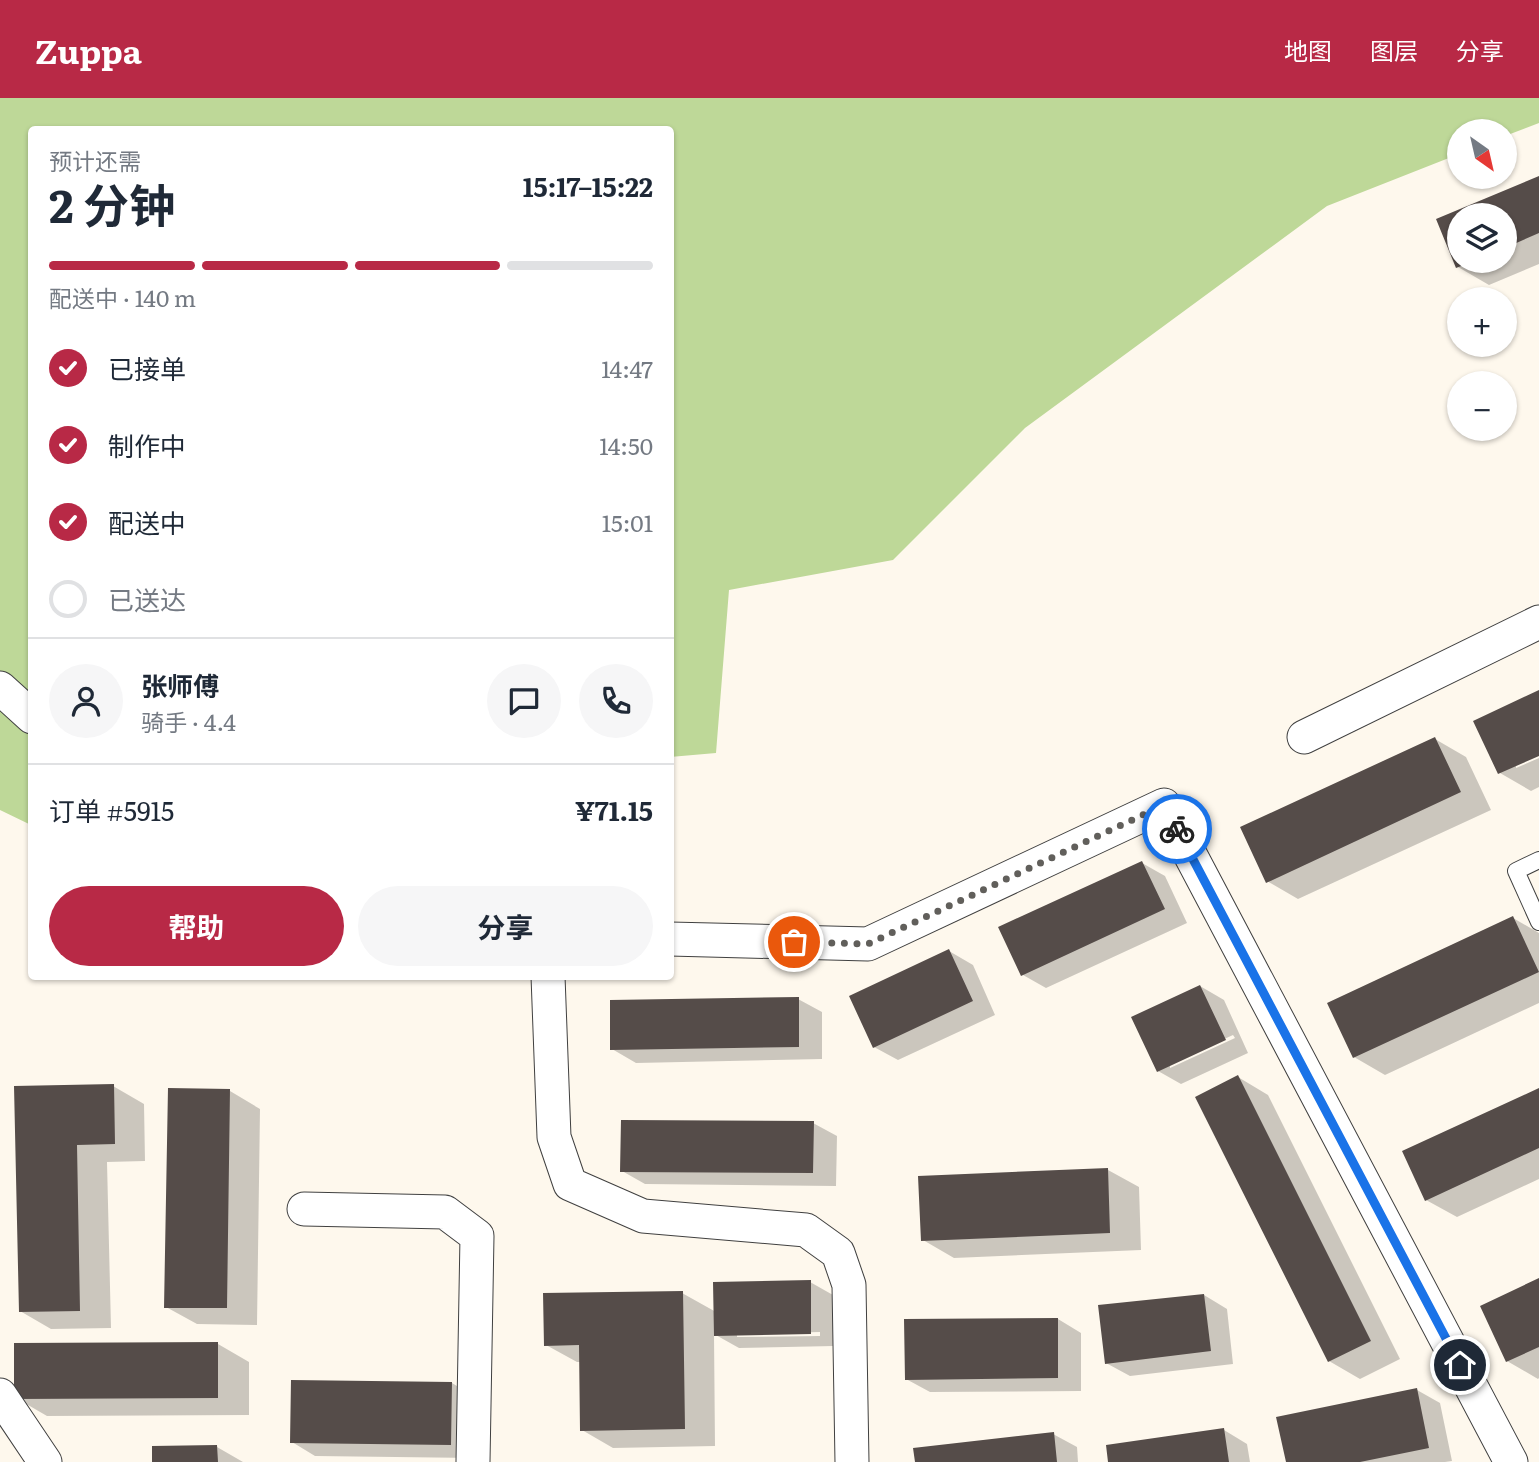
<!DOCTYPE html>
<html lang="zh">
<head>
<meta charset="utf-8">
<style>
  body { margin:0; font-family:Literata,"Noto Sans SC",serif; background:#f6f6f7; color:#1f2937; height:100vh; display:flex; flex-direction:column; font-size:26px; white-space:nowrap }
  * { box-sizing:border-box; margin:0 }
  p { font-size:23px; color:#747a83 }
  .icon { flex:none; width:38px; height:38px; fill:none; stroke:currentColor; stroke-width:2; stroke-linecap:round; stroke-linejoin:round }
  .map { position:relative; flex:1; overflow:hidden }
  .side { position:absolute; left:28px; top:28px; width:646px; height:854px; display:flex; flex-direction:column; background:#fff; border-radius:7px; box-shadow:0 2px 5px #0004 }
  .side>* { flex:none }
  .needle { width:46px; rotate:146deg }
  .tools { position:absolute; left:1447px; top:21px; display:grid; gap:14px }
  .tools a { display:grid; place-items:center; width:70px; height:70px; border-radius:50%; background:#fff; box-shadow:0 2px 5px #0004; font-size:35px }
  .pin { position:absolute; display:grid; place-items:center; width:60px; height:60px; color:#fff; margin:-30px; border:4px solid #fff; border-radius:50%; box-shadow:0 2px 7px #0007 }
  .courier { position:absolute; display:grid; place-items:center; width:70px; height:70px; margin:-35px; border:5px solid #1a73e8; border-radius:50%; background:#fff; color:#222; box-shadow:0 2px 9px #0007 }
  .summary em { font-style:normal; font-weight:700 }
  .summary div { display:flex; flex-direction:column-reverse }
  .summary { display:flex; align-items:center; justify-content:space-between; height:119px; padding:0 21px }
  h1 { font-size:46px; font-weight:700; line-height:52px }
  .bar { display:grid; grid-template-columns:repeat(4,1fr); gap:10px 7px; align-content:center; height:84px; padding:0 21px }
  .bar i { height:9px; border-radius:5px; background:#e0e1e3 }
  .bar .selected { background:#b82946 }
  .bar p { grid-column:span 4 }
  .line { display:flex; align-items:center; gap:18px; padding:0 21px; border-top:2px solid #e0e1e3 }
  .line div { flex:1 }
  .round { display:grid; place-items:center; flex:none; width:74px; height:74px; border-radius:37px; background:#f6f6f7 }
  ol { padding:0 21px; list-style:none }
  li { display:flex; align-items:center; gap:21px; height:77px }
  li p { margin-inline-start:auto }
  li .icon { padding:7px; border-radius:50%; background:#b82946; color:#fff; stroke-width:4 }
  li:last-child { color:#747a83 }
  li i { width:38px; height:38px; border:4px solid #e0e1e3; border-radius:50% }
  .button { display:flex; gap:14px; margin-top:auto; padding:14px 21px }
  .button a { flex:1; height:80px; border-radius:42px; background:#b82946; color:#fff; font-size:28px; font-weight:700; line-height:80px; text-align:center }
  .button a+a { background:#f6f6f7; color:#1f2937 }
  header { display:flex; align-items:center; gap:42px; box-sizing:border-box; height:98px; padding:0 35px; background:#b82946; color:#fff }
  header strong { font-size:33px }
  nav { display:flex; gap:38px; margin-inline-start:auto; font-size:24px }
  .map>svg:first-child { display:block }
  .forest { fill:#bed898 }
  .shadow { fill:#0003; fill-rule:evenodd }
  .building { fill:#554c49 }
  .lines { fill:none; stroke-linecap:round; stroke-linejoin:round }
  .lane-casing { stroke:#404040; stroke-width:18 }
  .street-casing { stroke:#404040; stroke-width:35 }
  .lane { stroke:#fff; stroke-width:16 }
  .street { stroke:#fff; stroke-width:33 }
  .done { stroke:#615f5b; stroke-width:7; stroke-dasharray:0 12.6 }
  .route { stroke:#1a73e8; stroke-width:9 }
</style>
</head>
<body>
<header>
<strong>Zuppa</strong>
<nav><a>地图</a><a>图层</a><a>分享</a></nav>
</header>
<div class="map">
<svg width="1539" height="1364" viewBox="0 0 1539 1364">
  <rect width="100%" height="100%" fill="#fef8ed"/>
  <path class="forest" d="M0,0H1539V25L1505,38V33H1460L1459,56L1327,108L1025,330L893,462L729,492L716,655L670,659V32H32L31,727L0,712Z"/>
  <path class="shadow" d="M1539,80V166L1489,187L1458,169L1438,122ZM1460,117H1505V163H1460Z
    M1539,594V656L1516,666V670L1539,660V689L1531,693L1500,675Z
    M1435,641L1466,659L1491,712L1298,801L1267,783Z
    M1142,765L1165,778L1187,825L1046,890L1023,877Z
    M1513,820L1539,835V905L1385,977L1354,959Z
    M949,853L973,867L995,917L898,962L874,949Z
    M1200,888L1224,902L1248,955L1181,986L1158,973ZM1233,937L1235,940L1170,970V966Z
    M798,901L822,914V961L636,965L612,951Z
    M1238,979L1268,997L1400,1261L1360,1281L1329,1263Z
    M113,988L144,1006L145,1063L107,1064L111,1230L51,1231L20,1213L16,990Z
    M1539,992V1081L1457,1119L1426,1102Z
    M230,993L260,1011L257,1227L197,1226L166,1209Z
    M813,1025L837,1038L836,1088L645,1086L622,1073Z
    M1108,1072L1139,1089L1141,1152L954,1160L923,1142Z
    M1539,1182V1280L1538,1281L1507,1263Z
    M810,1184L833,1197L834,1248L739,1250L714,1236L715,1348L613,1350L582,1332L581,1264H577L546,1247L682,1195L716,1214ZM820,1234V1238L737,1239V1236Z
    M1204,1197L1227,1211L1233,1266L1130,1278L1106,1265Z
    M1058,1221L1081,1235V1293L930,1294L906,1281Z
    M218,1246L249,1264V1317L47,1318L16,1300Z
    M452,1285L475,1299L474,1360L315,1358L292,1344Z
    M1417,1292L1440,1305L1452,1363L1445,1364H1287Z
    M1224,1332L1247,1346L1250,1364H1110Z
    M1053,1336L1077,1349L1078,1364H917Z
    M217,1349L243,1364H153Z"/>
  <path class="building" d="M1539,78V135L1505,150V117H1460V163H1474L1456,170L1436,121Z
    M1539,592V658L1498,676L1473,623Z
    M1435,639L1461,694L1266,785L1240,729Z
    M1142,763L1165,811L1021,878L998,829Z
    M1513,818L1539,874L1353,960L1327,905Z
    M949,851L973,903L873,950L849,898Z
    M1200,887L1226,942L1157,974L1131,919Z
    M799,899V949L610,952V902Z
    M1238,977L1371,1243L1328,1264L1195,999Z
    M114,986L115,1046L77,1047L80,1213L19,1214L14,988Z
    M168,990L230,991L227,1210H164Z
    M1539,990V1050L1425,1103L1402,1053Z
    M621,1022L814,1023L813,1075L620,1074Z
    M1108,1070L1110,1135L921,1143L918,1078Z
    M1539,1180V1249L1506,1264L1480,1208Z
    M811,1182V1236L714,1238L713,1184Z
    M683,1193L685,1331L580,1333L579,1247L544,1248L543,1195Z
    M1204,1196L1211,1253L1105,1266L1098,1207Z
    M1058,1220V1280L905,1282L904,1221Z
    M218,1244V1300L14,1301V1245Z
    M291,1282L452,1284L451,1347L290,1345Z
    M1417,1290L1429,1350L1360,1364H1286L1276,1319Z
    M1224,1330L1229,1364H1108L1106,1347Z
    M1054,1334L1057,1364H915L913,1350Z
    M217,1347L218,1364H152V1348Z"/>
  <g class="lines">
    <g class="lane-casing">
      <path id="lane" d="M1539,762L1516,773L1539,824"/>
    </g>
    <g class="street-casing">
      <path id="street" d="M0,590L32,619
        M1304,639L1539,524
        M670,841L868,846L1164,707L1511,1364
        M548,878L554,1039L570,1086L643,1118L806,1132L838,1155L849,1187L852,1364
        M304,1111L445,1114L477,1138L473,1364
        M0,1297L45,1364"/>
    </g>
    <use href="#lane" class="lane"/>
    <use href="#street" class="street"/>
  </g>
  <g class="lines">
    <path class="done" d="M794,844L868,846L1164,707L1177,731"/>
    <path class="route" d="M1177,731L1460,1267"/>
  </g>
</svg>
<div class="tools">
<a><svg class="needle" viewBox="-14 -14 28 28"><path d="M0-13l5 13h-10z" fill="#e53935"/><path d="M0 13l5-13h-10z" fill="#747a83"/></svg></a>
<a><svg class="icon" aria-label="layers" viewBox="0 0 24 24"><path d="M12 4l9 5-9 5-9-5zM3 14l9 5 9-5"/></svg></a>
<a>+</a>
<a>−</a>
</div>
<div class="pin" style="left:794px;top:844px;background:#ea580c"><svg class="icon" aria-label="bag" viewBox="0 0 24 24"><path d="M5 8h14l-1 12H6zM9 8a3 3 0 0 1 6 0"/></svg></div>
<div class="pin" style="left:1460px;top:1267px;background:#1f2937"><svg class="icon" aria-label="home" viewBox="0 0 24 24"><path d="M3 11l9-7 9 7M6 9v11h12V9"/></svg></div>
<div class="courier" style="left:1177px;top:731px"><svg class="icon" aria-label="bike" viewBox="0 0 24 24"><circle cx="6" cy="16" r="4"/><circle cx="18" cy="16" r="4"/><path d="M6 16l4-8h5l3 8M10 8l3 8H6M13 5h3"/></svg></div>
<section class="side">
<div class="summary"><div><h1>2 分钟</h1><p>预计还需</p></div><em>15:17–15:22</em></div>
<div class="bar"><i class="selected"></i><i class="selected"></i><i class="selected"></i><i></i><p>配送中 · 140 m</p></div>
<ol>
<li><svg class="icon" aria-label="check" viewBox="0 0 24 24"><path d="M5 12l5 5 9-10"/></svg>已接单<p>14:47</p></li>
<li><svg class="icon" aria-label="check" viewBox="0 0 24 24"><path d="M5 12l5 5 9-10"/></svg>制作中<p>14:50</p></li>
<li><svg class="icon" aria-label="check" viewBox="0 0 24 24"><path d="M5 12l5 5 9-10"/></svg>配送中<p>15:01</p></li>
<li><i></i>已送达</li>
</ol>
<div class="line" style="height:126px"><a class="round"><svg class="icon" aria-label="person" viewBox="0 0 24 24"><circle cx="12" cy="8" r="4"/><path d="M4 21q1-7 8-7t8 7"/></svg></a><div><b>张师傅</b><p>骑手 · 4.4</p></div><a class="round"><svg class="icon" aria-label="chat" viewBox="0 0 24 24"><path d="M4 5h16v11H9l-5 4z"/></svg></a><a class="round"><svg class="icon" aria-label="phone" viewBox="0 0 24 24"><path d="M5 4h4l2 5-3 2q2 4 5 5l2-3 5 2v4C11 20 4 13 5 4z"/></svg></a></div>
<div class="line" style="height:91px"><div>订单 #5915</div><b>¥71.15</b></div>
<div class="button"><a>帮助</a><a>分享</a></div>
</section>
</div>
</body>
</html>
